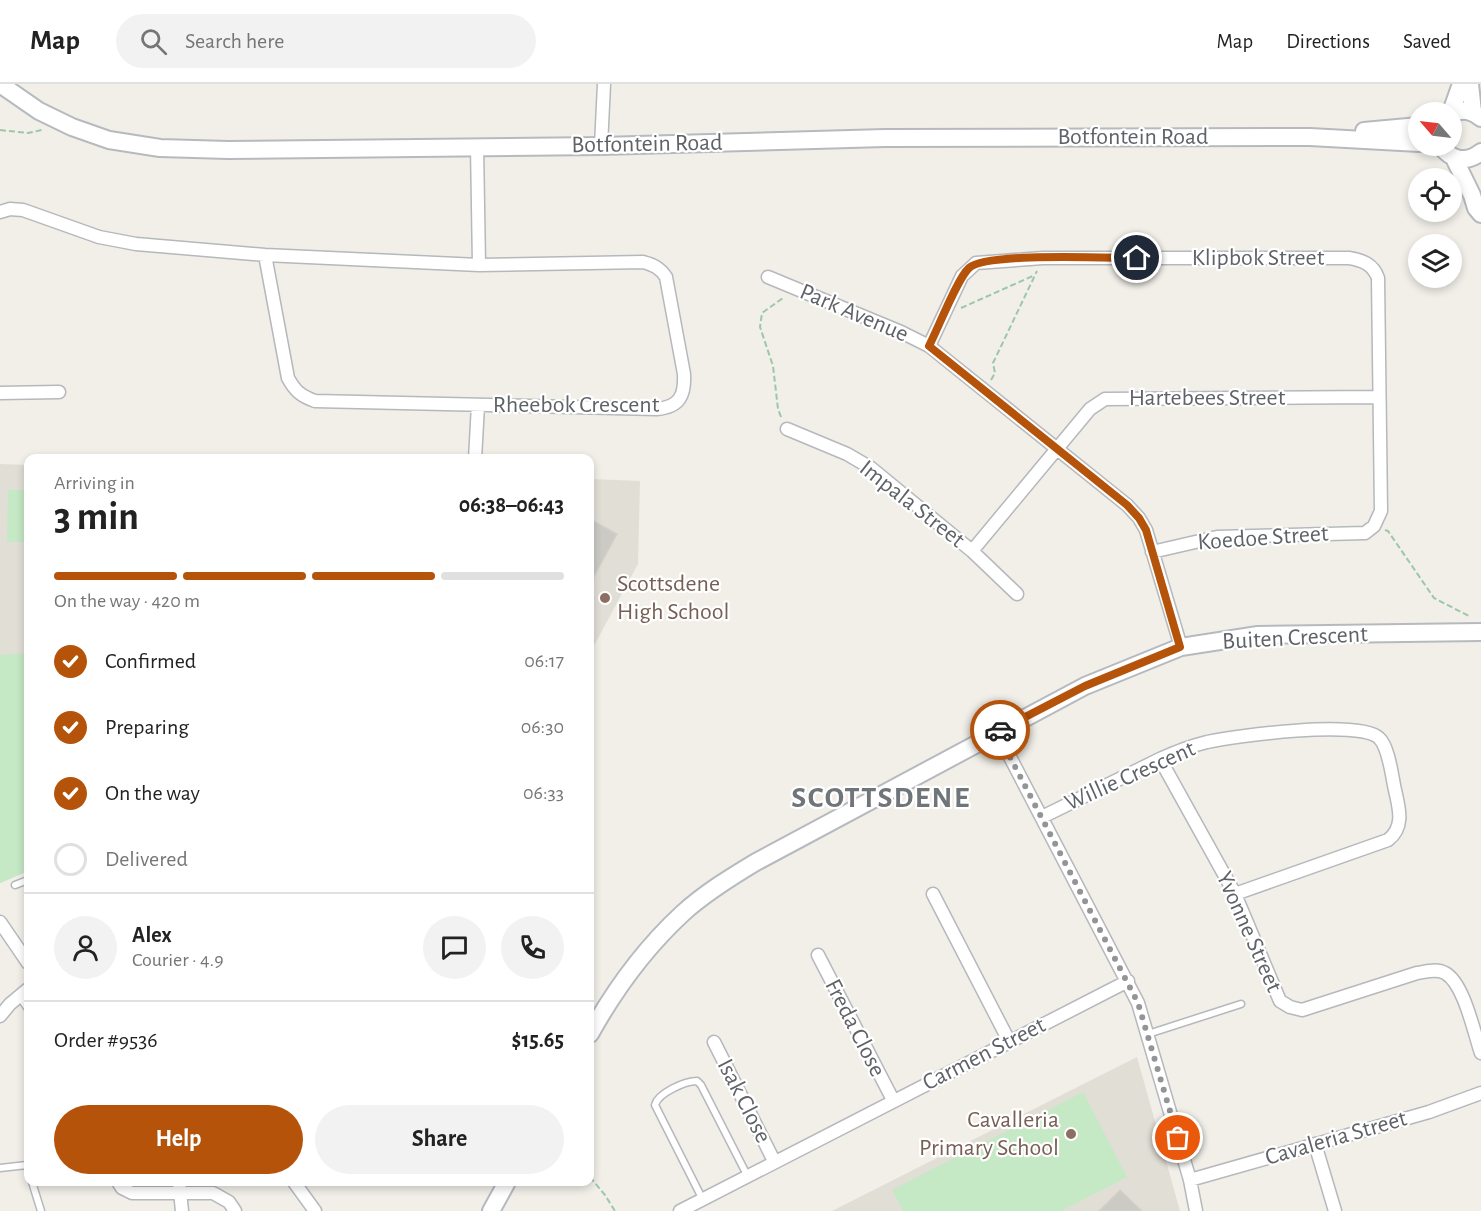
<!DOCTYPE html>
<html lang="en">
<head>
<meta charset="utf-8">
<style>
  body { margin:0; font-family:"Alegreya Sans",sans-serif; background:#f2f2f2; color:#222; height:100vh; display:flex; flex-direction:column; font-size:22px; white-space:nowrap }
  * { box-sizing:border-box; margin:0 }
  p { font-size:20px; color:#767676 }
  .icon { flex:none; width:33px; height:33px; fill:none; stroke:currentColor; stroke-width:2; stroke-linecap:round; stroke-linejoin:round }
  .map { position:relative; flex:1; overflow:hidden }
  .drawer { position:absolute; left:24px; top:370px; width:570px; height:732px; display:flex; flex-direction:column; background:#fff; border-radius:12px; box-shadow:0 3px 9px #0003 }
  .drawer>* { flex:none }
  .needle { width:39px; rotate:298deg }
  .buttons { position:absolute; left:1408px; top:18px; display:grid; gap:12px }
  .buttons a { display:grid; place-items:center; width:54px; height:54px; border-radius:50%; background:#fff; box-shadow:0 3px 9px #0003; font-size:30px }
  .pin { position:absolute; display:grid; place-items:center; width:51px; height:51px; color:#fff; margin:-26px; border:3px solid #fff; border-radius:50%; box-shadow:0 2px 6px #0007 }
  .courier { position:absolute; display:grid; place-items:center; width:60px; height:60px; margin:-30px; border:4px solid #b45309; border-radius:50%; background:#fff; color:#222; box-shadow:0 2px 8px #0007 }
  .headline em { font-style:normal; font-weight:700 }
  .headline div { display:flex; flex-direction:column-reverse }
  .headline { display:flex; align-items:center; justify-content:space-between; height:102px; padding:0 30px }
  h1 { font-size:39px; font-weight:700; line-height:45px }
  .bar { display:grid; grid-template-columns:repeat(4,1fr); gap:9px 6px; align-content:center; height:72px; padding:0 30px }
  .bar i { height:8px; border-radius:4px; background:#e0e0e0 }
  .bar .on { background:#b45309 }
  .bar p { grid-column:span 4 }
  .line { display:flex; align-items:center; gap:15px; padding:0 30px; border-top:2px solid #e0e0e0 }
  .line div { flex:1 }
  .round { display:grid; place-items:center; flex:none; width:63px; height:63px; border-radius:32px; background:#f2f2f2 }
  ol { padding:0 30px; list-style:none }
  li { display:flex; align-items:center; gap:18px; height:66px }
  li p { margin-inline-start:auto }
  li .icon { padding:6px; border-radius:50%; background:#b45309; color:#fff; stroke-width:4 }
  li:last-child { color:#767676 }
  li i { width:33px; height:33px; border:3px solid #e0e0e0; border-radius:50% }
  .cta { display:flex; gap:12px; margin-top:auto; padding:12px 30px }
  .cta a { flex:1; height:69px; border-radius:36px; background:#b45309; color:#fff; font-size:24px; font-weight:700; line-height:69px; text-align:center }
  .cta a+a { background:#f2f2f2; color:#222 }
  header { display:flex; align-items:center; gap:36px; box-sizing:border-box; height:84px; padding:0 30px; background:#fff; border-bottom:2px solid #e0e0e0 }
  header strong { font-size:28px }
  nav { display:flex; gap:33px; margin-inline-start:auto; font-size:21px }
  .search { width:420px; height:54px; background:#f2f2f2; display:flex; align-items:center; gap:15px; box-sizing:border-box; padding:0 21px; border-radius:33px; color:#767676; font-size:22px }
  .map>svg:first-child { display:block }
  .education { fill:#e1ded6 }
  .green { fill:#c5e8c5 }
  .building { fill:#cccac5; stroke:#d6d1c6; stroke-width:1.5 }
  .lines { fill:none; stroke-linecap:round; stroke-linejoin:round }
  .lane-casing { stroke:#b5b8bc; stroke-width:9 }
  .street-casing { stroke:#b5b8bc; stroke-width:15 }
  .secondary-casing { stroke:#b6babf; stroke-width:20 }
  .path { stroke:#9cc7a9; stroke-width:2; stroke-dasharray:6 3; stroke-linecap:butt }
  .lane { stroke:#fff; stroke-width:6 }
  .street { stroke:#fff; stroke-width:12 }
  .secondary { stroke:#fff; stroke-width:16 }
  .done { stroke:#929495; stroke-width:6; stroke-dasharray:0 10.8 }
  .route { stroke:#b45309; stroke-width:8 }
  .education-dot { fill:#8d6e63; stroke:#fff; stroke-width:2 }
  .labels { text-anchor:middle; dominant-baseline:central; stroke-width:4.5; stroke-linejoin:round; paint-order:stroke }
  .street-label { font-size:24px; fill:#5f6368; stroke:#fff }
  .education-label { font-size:24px; fill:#785e54; stroke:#fff; text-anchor:start }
  .district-label { font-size:30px; font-weight:bold; letter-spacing:1.5px; fill:#70757a; stroke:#fff }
</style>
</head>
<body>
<header>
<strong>Map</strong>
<div class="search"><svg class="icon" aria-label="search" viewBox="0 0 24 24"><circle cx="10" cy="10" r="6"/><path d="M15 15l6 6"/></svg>Search here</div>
<nav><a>Map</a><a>Directions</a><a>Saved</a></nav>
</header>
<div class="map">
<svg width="1481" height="1127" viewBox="0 0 1481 1127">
  <rect width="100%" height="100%" fill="#f1efe8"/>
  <path class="education" d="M0,380L28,381V787L0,799Z
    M590,395L640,397L638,480L590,569Z
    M1137,973L1180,1127H832Z"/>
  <path class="green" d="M8,406H28V458H7Z
    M28,569V787L0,799V571Z
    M1083,1008L1127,1093L1061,1127H903L892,1106Z"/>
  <path class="building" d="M590,435L617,450L590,500Z
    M1120,1106L1142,1127H1099Z"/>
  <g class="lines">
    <g class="lane-casing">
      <path id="lane" d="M15,801L28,796
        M19,912L28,925
        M1148,950L1241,920
        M0,1084L27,1081L28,1085
        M32,1098L41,1127
        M702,1114L655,1021C658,1009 685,997 697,997L701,1001L747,1091"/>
    </g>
    <g class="street-casing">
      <path id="street" d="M477,62L479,181
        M601,62L604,0
        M0,128L10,125L23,126L99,153L136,160L265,171L479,181L643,178C654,181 660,184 666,193L684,290C685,311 680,323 657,325L315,317C301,312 295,307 288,294L265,171
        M768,193L901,248L929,262L1127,421L1139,434L1146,446L1181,563
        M929,262L962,192L976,179L1043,174H1349C1362,176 1373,180 1378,194L1381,427L1374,442L1365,449L1217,453L1152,468
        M0,309L59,308
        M787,345L847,370L871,384L972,467L1017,510
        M475,375L478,321
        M972,467L1090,325L1105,315L1379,313
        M997,648L1138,919L1190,1096L1196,1127
        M1160,675L1235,810L1280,917L1290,923L1302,926L1417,889C1426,888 1436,884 1445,889C1464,899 1474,949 1481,969
        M1042,733L1160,675C1175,668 1191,662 1207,658C1236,652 1359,635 1379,654C1389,663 1392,693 1395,706C1399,724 1405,743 1388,756L1235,810
        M933,810L1009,957
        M0,838L28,879
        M818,871L893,1016
        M0,932L10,920L28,905
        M714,958L774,1077
        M1315,1060L1335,1127
        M1190,1096L1429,1028L1481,1009
        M118,1098L122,1104L132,1109H213L229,1118L235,1127
        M179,1098L182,1127
        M294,1098L315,1127
        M680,1127L1128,897"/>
    </g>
    <g class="secondary-casing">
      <path id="secondary" d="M0,0L39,27L72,43L109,56L160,64L228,66L601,62L885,54L1310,53L1419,59
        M1470,0L1473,28
        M1451,28L1461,0
        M1452,29C1463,25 1472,26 1481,34
        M1364,47L1419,42
        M1441,62C1451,76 1466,80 1481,68
        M1454,74L1472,111L1476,124L1481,130
        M590,950C615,905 645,864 683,829C705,809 731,793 756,778L1085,602L1181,563L1258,551L1481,548
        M491,1127L507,1098"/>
    </g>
    <path class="path" d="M0,46L28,49L42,46
      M961,224L1035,191
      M991,296L995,289L993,279L1037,187
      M781,333L778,325L773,282L760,243L762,229L783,214
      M1385,446L1388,447L1434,514L1469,532
      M590,1093L605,1111L615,1127"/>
    <use href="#lane" class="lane"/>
    <use href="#street" class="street"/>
    <use href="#secondary" class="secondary"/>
  </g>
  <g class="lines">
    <path class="done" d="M1000,646L997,648L1138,919L1178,1054"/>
    <path class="route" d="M1000,646L1085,602L1180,563L1146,446L1139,434L1127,421L929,262C938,245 957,195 969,184C986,168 1108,174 1137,174"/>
  </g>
  <g class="education-dot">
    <circle cx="605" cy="514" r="6"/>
    <circle cx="1071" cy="1050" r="6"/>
  </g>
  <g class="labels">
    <g class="street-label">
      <text x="1133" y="53">Botfontein Road</text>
      <text transform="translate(647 60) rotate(-1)">Botfontein Road</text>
      <text x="1258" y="174">Klipbok Street</text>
      <text transform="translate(854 229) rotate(23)">Park Avenue</text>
      <text x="1207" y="314">Hartebees Street</text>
      <text x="576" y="321">Rheebok Crescent</text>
      <text transform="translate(912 420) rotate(38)">Impala Street</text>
      <text transform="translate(1263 454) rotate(-4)">Koedoe Street</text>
      <text transform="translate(1295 554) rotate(-3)">Buiten Crescent</text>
      <text transform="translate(1130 692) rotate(-24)">Willie Crescent</text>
      <text transform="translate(1249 848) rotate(66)">Yvonne Street</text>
      <text transform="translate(855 944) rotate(63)">Freda Close</text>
      <text transform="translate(984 970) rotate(-27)">Carmen Street</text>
      <text transform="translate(744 1017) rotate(63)">Isak Close</text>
      <text transform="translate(1336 1054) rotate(-16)">Cavaleria Street</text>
    </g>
    <g class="education-label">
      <text x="617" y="500">Scottsdene<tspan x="617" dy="28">High School</tspan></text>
      <text x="1059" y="1036" text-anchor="end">Cavalleria<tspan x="1059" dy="28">Primary School</tspan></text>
    </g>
    <g class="district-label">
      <text x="881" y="714">SCOTTSDENE</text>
    </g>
  </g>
</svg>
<div class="buttons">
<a><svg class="needle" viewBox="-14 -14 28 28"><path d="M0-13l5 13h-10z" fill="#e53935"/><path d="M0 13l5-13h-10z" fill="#767676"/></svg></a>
<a><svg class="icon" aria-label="locate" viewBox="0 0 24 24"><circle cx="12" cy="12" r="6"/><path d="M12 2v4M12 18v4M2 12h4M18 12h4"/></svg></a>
<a><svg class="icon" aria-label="layers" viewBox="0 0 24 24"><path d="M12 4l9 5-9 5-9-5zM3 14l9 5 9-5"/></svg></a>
</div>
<div class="pin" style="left:1178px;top:1054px;background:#ea580c"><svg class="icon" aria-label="bag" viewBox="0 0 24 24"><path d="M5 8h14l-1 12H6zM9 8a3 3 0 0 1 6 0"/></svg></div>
<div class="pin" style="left:1137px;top:174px;background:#1f2937"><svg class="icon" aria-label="home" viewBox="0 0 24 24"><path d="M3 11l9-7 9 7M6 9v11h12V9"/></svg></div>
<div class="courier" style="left:1000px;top:646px"><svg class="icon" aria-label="car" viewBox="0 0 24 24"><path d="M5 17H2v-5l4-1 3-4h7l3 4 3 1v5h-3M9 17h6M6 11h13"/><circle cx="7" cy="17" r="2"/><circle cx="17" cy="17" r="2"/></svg></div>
<section class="drawer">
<div class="headline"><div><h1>3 min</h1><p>Arriving in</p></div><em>06:38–06:43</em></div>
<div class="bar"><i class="on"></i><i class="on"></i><i class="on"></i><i></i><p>On the way · 420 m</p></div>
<ol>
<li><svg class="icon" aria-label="check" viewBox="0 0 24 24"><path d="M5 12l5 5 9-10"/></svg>Confirmed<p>06:17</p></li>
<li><svg class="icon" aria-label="check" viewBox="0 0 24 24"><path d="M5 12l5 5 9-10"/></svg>Preparing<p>06:30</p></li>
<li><svg class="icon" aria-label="check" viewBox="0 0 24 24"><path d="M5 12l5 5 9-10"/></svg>On the way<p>06:33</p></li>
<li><i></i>Delivered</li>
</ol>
<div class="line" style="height:108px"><a class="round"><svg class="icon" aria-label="person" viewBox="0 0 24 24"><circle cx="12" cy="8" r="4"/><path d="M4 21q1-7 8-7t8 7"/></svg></a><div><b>Alex</b><p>Courier · 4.9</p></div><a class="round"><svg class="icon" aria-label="chat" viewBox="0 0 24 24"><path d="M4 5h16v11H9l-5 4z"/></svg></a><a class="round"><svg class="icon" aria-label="phone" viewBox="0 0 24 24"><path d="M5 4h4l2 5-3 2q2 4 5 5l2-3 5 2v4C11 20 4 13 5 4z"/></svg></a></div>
<div class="line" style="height:78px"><div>Order #9536</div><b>$15.65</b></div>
<div class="cta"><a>Help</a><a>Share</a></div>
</section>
</div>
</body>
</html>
